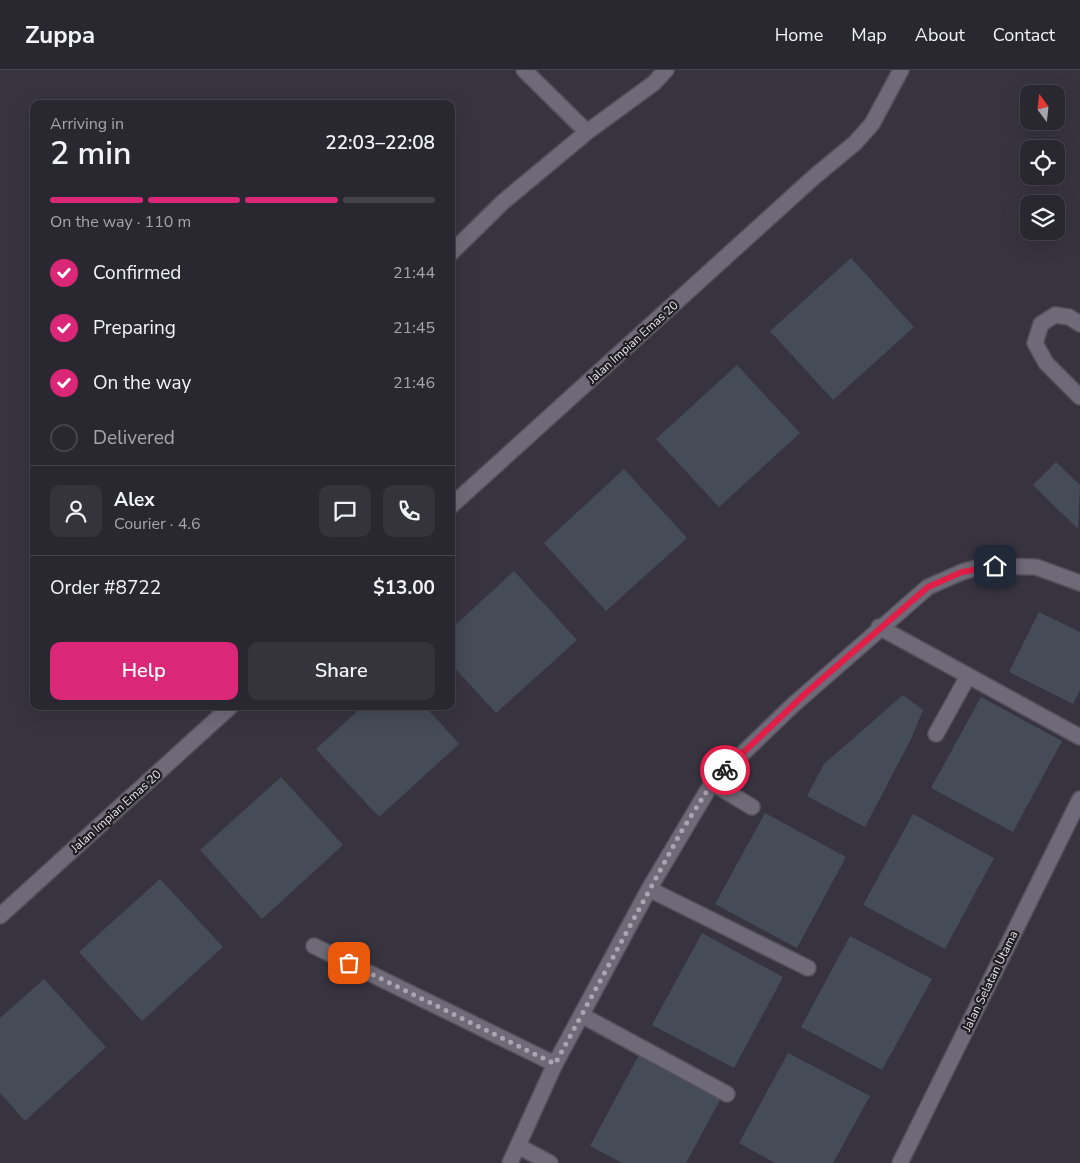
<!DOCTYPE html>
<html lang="en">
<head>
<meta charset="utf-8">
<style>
  body { margin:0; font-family:"Nunito Sans",sans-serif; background:#35333c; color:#f1f3f6; height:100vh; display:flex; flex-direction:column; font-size:19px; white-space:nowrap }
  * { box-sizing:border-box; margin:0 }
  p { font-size:16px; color:#a5a5ab }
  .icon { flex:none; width:28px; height:28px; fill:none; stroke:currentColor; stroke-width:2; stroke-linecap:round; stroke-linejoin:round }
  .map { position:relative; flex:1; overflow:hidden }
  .drawer { position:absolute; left:30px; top:30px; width:425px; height:610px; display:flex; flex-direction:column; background:#292730; border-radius:10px; box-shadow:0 5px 20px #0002,0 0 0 1px #45444c }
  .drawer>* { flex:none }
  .needle { width:32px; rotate:345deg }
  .controls { position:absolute; left:1020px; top:15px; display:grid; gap:10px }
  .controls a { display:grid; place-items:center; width:45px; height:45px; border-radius:10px; background:#292730; box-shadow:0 5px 20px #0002,0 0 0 1px #45444c; font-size:25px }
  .pin { position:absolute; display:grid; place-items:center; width:42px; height:42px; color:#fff; margin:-21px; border-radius:10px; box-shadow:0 2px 8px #0006 }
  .courier { position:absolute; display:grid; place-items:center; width:50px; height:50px; margin:-25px; border:4px solid #e11d48; border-radius:50%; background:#fff; color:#222; box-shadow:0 1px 6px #0007 }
  .summary em { font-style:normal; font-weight:600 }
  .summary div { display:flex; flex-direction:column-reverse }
  .summary { display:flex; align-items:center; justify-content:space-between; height:85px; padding:0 20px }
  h1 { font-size:32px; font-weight:600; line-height:38px }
  .bar { display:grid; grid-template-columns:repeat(4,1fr); gap:8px 5px; align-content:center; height:60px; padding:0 20px }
  .bar i { height:6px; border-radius:4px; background:#45444c }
  .bar .current { background:#db2777 }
  .bar p { grid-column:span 4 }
  .line { display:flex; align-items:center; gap:12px; padding:0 20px; border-top:1px solid #45444c }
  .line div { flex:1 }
  .round { display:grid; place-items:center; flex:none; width:52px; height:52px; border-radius:10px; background:#35333c }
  ol { padding:0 20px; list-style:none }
  li { display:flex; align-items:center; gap:15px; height:55px }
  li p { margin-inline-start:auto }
  li .icon { padding:5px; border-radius:50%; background:#db2777; color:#fff; stroke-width:4 }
  li:last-child { color:#a5a5ab }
  li i { width:28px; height:28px; border:2px solid #45444c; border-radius:50% }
  .action { display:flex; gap:10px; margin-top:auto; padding:10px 20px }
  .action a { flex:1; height:58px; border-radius:10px; background:#db2777; color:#fff; font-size:20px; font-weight:600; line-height:58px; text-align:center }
  .action a+a { background:#35333c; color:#f1f3f6 }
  header { display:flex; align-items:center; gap:30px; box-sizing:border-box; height:70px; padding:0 25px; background:#292730; border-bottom:1px solid #45444c }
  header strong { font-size:24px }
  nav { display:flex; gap:28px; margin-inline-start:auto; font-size:18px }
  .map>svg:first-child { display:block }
  .building { fill:#454b57 }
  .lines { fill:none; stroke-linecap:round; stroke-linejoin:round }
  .minor-casing { stroke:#53505a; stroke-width:18 }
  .minor { stroke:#6e6a78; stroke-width:15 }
  .done { stroke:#a9a6b0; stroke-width:5; stroke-dasharray:0 9 }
  .route { stroke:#e11d48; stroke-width:6 }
  .labels { text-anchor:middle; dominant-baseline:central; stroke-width:4.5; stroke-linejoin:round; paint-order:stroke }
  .street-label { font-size:12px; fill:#e6e4ec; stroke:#1e1d22 }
</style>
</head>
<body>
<header>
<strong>Zuppa</strong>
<nav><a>Home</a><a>Map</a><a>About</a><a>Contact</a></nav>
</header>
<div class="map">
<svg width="1080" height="1093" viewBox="0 0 1080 1093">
  <rect width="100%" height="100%" fill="#373440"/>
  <path class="building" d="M851,188L914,257L833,330L770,261Z
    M737,295L800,363L719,437L656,369Z
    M1056,392L1080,415L1078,459L1033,415Z
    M624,399L687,468L606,541L544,473Z
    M514,501L577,570L496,643L451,594V559Z
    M1039,542L1080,562V620L1073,634L1009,602Z
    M903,625L923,640L911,669L865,757L807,726L824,694Z
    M981,627L1062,671L1013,762L931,718Z
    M363,636H425L459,674L379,747L316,679Z
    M281,707L343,775L262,849L200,780Z
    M765,743L846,787L797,878L715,834Z
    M913,744L994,788L945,879L863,835Z
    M160,809L223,877L142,951L79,882Z
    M702,863L783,907L734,998L652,955Z
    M850,866L932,909L882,1000L801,957Z
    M44,909L106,977L25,1051L0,1023V948Z
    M788,983L870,1026L833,1093H775L739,1073Z
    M639,985L721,1028L686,1093H622L590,1076Z"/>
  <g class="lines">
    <g class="minor-casing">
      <path id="minor" d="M524,0L587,62L654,13L666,0
        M451,183L503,132L587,62
        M1080,254L1069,247L1055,245L1041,254L1035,273L1046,293L1080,327
        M451,436L814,107L855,73L872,54L901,0
        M879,557L1080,667
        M936,664L967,608
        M712,713L752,737
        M649,819L808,898
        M0,846L231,636
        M314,876L555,994
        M583,946L727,1024
        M518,1076L550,1093
        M510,1093L555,994L649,819L712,713L793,635L928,517L962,502L983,496L1036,497L1080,513
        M900,1093L1080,729"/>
    </g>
    <use href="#minor" class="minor"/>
  </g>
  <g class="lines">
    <path class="done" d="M349,893L555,994L681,762L712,713L725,700"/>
    <path class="route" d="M725,700L807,622L928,517L962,502L995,496"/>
  </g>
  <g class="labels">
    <g class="street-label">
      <text transform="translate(633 272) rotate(-42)">Jalan Impian Emas 20</text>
      <text transform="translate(116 741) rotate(-42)">Jalan Impian Emas 20</text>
      <text transform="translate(990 911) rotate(-64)">Jalan Selatan Utama</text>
    </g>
  </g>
</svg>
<div class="controls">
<a><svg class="needle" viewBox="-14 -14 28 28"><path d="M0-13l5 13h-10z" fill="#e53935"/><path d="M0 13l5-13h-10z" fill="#a5a5ab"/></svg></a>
<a><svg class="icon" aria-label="locate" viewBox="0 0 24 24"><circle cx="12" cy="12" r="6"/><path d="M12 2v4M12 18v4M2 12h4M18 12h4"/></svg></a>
<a><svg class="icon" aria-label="layers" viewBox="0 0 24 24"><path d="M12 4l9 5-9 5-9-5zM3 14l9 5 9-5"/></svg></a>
</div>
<div class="pin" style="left:349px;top:893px;background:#ea580c"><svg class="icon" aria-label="bag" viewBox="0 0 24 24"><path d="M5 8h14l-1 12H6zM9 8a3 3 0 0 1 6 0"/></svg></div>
<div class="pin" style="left:995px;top:496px;background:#1f2937"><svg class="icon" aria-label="home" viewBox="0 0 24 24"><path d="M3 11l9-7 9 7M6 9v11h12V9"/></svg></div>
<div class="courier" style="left:725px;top:700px"><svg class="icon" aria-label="bike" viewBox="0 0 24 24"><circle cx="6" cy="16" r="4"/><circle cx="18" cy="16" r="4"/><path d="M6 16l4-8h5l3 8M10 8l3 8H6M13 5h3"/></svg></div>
<section class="drawer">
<div class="summary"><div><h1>2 min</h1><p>Arriving in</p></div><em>22:03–22:08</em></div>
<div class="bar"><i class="current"></i><i class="current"></i><i class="current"></i><i></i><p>On the way · 110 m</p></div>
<ol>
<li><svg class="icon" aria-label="check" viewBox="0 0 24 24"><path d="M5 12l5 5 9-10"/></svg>Confirmed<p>21:44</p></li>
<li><svg class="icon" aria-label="check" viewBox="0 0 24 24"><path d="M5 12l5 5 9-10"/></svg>Preparing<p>21:45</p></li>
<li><svg class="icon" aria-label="check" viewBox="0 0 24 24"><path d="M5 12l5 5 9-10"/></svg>On the way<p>21:46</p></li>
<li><i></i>Delivered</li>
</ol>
<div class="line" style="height:90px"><a class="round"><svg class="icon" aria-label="person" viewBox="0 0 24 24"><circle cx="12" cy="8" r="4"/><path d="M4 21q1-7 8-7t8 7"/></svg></a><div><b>Alex</b><p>Courier · 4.6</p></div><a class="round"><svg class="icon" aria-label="chat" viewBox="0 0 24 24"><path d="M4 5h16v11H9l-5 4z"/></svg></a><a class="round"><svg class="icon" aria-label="phone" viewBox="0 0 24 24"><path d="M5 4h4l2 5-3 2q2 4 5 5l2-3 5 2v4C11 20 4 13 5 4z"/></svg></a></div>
<div class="line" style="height:65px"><div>Order #8722</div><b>$13.00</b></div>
<div class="action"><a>Help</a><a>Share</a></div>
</section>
</div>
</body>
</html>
